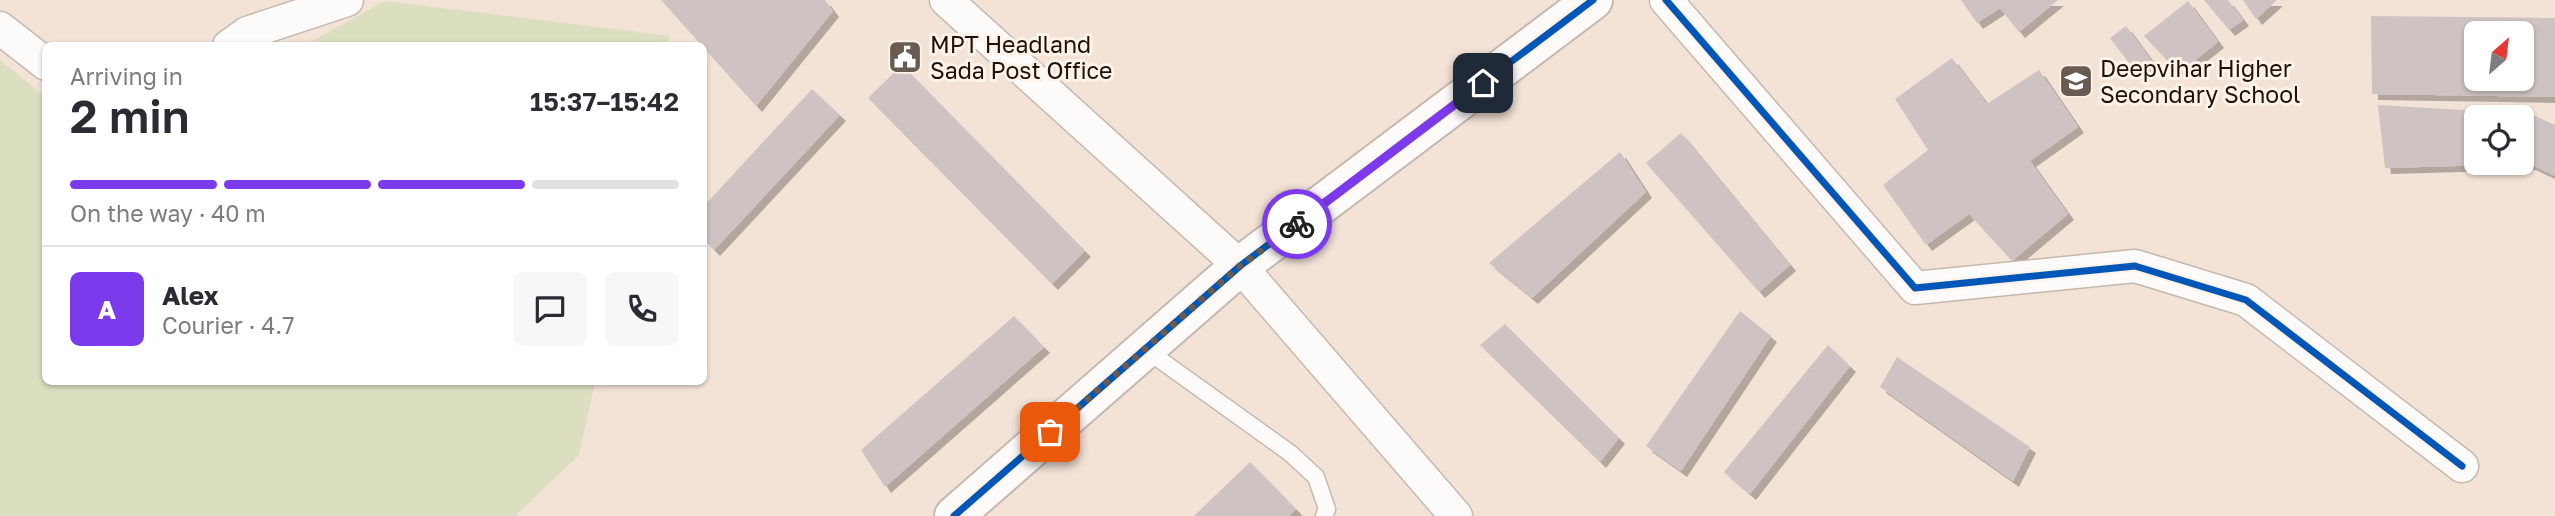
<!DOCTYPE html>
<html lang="en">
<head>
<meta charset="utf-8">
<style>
  body { margin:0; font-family:"Golos Text",sans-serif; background:#f7f7f7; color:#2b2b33; height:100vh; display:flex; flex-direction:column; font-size:26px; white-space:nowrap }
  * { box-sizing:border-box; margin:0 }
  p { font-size:23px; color:#7c7c81 }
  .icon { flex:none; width:38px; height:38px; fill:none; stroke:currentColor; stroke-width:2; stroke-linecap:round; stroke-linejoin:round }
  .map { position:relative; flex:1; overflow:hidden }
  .drawer { position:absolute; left:42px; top:42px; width:665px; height:343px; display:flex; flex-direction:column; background:#fff; border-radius:10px; box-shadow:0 2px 5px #0004 }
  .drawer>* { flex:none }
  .needle { width:46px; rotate:28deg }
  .buttons { position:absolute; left:2464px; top:21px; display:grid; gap:14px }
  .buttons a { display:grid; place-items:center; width:70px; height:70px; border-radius:10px; background:#fff; box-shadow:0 2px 5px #0004; font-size:35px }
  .pin { position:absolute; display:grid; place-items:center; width:60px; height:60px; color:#fff; margin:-30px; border-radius:14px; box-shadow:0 4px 10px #0006 }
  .courier { position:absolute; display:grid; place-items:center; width:70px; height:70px; margin:-35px; border:5px solid #7c3aed; border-radius:50%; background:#fff; color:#222; box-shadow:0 2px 9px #0007 }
  .overview em { font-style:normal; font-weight:600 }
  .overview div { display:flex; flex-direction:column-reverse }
  .overview { display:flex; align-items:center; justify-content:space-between; height:119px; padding:0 28px }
  h1 { font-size:46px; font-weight:600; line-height:52px }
  .bar { display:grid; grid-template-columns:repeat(4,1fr); gap:10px 7px; align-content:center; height:84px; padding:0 28px }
  .bar i { height:9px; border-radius:5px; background:#e1e1e2 }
  .bar .on { background:#7c3aed }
  .bar p { grid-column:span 4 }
  .line { display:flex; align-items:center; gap:18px; padding:0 28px; border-top:2px solid #e1e1e2 }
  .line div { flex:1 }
  .round { display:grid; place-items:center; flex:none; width:74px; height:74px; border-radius:10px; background:#f7f7f7 }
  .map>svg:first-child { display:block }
  .green { fill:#dbdebf }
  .building { fill:#cec3c2; fill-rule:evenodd; filter:url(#shadow) }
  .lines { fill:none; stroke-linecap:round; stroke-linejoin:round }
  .service-casing { stroke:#c5b8af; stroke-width:19 }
  .minor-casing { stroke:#c5b8af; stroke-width:35 }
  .tertiary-casing { stroke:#c5b8af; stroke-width:42 }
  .service { stroke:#fdfbf9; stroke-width:16 }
  .minor { stroke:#fdfbf9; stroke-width:32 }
  .tertiary { stroke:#fdfbf9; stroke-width:38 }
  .cycleway-casing { stroke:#fef2e9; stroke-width:11 }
  .cycleway { stroke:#0057b8; stroke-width:7 }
  .done { stroke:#675b52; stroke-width:7; stroke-dasharray:0 12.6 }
  .route { stroke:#7c3aed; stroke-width:9 }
  .labels { text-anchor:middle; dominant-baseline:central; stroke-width:6; stroke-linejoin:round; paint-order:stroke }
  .poi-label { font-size:23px; fill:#1c120b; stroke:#fef2e9; text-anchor:start }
</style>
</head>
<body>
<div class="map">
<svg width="2555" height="516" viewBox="0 0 2555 516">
  <defs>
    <filter id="shadow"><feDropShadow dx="6" dy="6" stdDeviation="0" flood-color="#0004"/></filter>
  </defs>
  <rect width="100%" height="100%" fill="#f3e3d7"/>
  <path class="green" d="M385,1L670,36L668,46L305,45Z
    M0,60L45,97L46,382H595L579,455L515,516H0Z"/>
  <path class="building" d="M661,0H825L833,11L756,106Z
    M1961,0H2058L2019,32L2000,8L1977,23Z
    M2204,0H2228L2243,20L2229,30Z
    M2243,0H2277L2256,19Z
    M2188,1L2218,42L2179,73L2144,36Z
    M2371,16L2555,18V97L2372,94ZM2476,33H2522V79H2476Z
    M2126,26L2154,64L2139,76L2110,38Z
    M1952,58L1987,104L2039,70L2078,127L2030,161L2068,214L2012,261L1969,214L1926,245L1883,185L1928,150L1895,99Z
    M902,65L1085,251L1052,284L868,98Z
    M812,89L840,115L714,250L704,240V206Z
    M2378,105L2531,114L2555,125V176L2530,164H2522V117H2476V163H2492V165L2385,168Z
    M1681,133L1790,265L1759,292L1646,163Z
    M1620,152L1646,192L1532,298L1489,263Z
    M1740,311L1771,336L1681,471L1646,446Z
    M1014,316L1044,347L885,487L861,450Z
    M1505,324L1619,438L1600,462L1480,345Z
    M1828,345L1850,366L1750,494L1724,472Z
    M1897,357L2030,447L2013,481L1880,387Z
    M1250,462L1296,509L1289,516H1194Z"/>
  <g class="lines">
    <g class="service-casing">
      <path id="service" d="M1145,349L1290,453L1316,477L1327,509L1324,516"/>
    </g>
    <g class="minor-casing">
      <path id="minor" d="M946,0L1240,266L1456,516
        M1666,0L1915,288L2135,266L2246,300L2462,466
        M0,28L46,64
        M229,46L247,33L347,0"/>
    </g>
    <g class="tertiary-casing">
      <path id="tertiary" d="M954,516L1240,266L1593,0"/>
    </g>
    <use href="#service" class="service"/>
    <use href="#minor" class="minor"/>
    <use href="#tertiary" class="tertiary"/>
    <g class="cycleway-casing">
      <path id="cycleway" d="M1666,0L1915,288L2135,266L2246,300L2462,466
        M954,516L1240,266L1593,0"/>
    </g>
    <use href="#cycleway" class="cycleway"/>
  </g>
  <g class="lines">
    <path class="done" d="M1050,432L1240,266L1297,224"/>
    <path class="route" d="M1297,224L1483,83"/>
  </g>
  <defs>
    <g id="civic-square" transform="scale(1.75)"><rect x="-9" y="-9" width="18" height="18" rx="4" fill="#675b52" stroke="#fef2e9"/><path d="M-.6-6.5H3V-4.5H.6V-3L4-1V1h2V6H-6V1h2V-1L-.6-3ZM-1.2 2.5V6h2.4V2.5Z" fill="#fff"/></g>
    <g id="school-square" transform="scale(1.75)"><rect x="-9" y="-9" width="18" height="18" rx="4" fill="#675b52" stroke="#fef2e9"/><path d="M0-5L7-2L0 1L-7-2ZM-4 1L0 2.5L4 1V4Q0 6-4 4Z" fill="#fff"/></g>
  </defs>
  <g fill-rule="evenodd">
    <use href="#civic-square" x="905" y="57"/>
    <use href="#school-square" x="2076" y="81"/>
  </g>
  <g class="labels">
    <g class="poi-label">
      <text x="930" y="44">MPT Headland<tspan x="930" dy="26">Sada Post Office</tspan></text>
      <text x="2100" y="68">Deepvihar Higher<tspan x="2100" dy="26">Secondary School</tspan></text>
    </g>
  </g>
</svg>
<div class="buttons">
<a><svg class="needle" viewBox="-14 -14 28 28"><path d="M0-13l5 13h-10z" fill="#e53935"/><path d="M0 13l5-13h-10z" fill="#7c7c81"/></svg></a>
<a><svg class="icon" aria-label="locate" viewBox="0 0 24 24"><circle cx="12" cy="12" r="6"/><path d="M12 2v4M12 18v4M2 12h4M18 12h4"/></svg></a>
</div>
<div class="pin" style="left:1050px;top:432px;background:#ea580c"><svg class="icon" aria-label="bag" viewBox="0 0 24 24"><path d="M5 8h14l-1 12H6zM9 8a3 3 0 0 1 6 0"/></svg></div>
<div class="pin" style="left:1483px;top:83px;background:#1f2937"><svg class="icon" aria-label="home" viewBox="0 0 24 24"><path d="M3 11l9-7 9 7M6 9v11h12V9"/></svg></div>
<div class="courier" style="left:1297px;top:224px"><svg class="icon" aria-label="bike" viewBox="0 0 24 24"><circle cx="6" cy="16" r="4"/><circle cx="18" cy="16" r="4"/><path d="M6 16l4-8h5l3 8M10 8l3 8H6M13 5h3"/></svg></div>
<section class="drawer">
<div class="overview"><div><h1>2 min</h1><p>Arriving in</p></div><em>15:37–15:42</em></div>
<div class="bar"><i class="on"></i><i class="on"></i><i class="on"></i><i></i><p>On the way · 40 m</p></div>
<div class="line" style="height:126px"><b class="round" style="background:#7c3aed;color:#fff">A</b><div><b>Alex</b><p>Courier · 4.7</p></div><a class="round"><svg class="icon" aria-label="chat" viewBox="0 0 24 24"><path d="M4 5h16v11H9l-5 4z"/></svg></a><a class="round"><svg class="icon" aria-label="phone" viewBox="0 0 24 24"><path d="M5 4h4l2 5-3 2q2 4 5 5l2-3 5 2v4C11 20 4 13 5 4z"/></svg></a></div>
</section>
</div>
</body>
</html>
